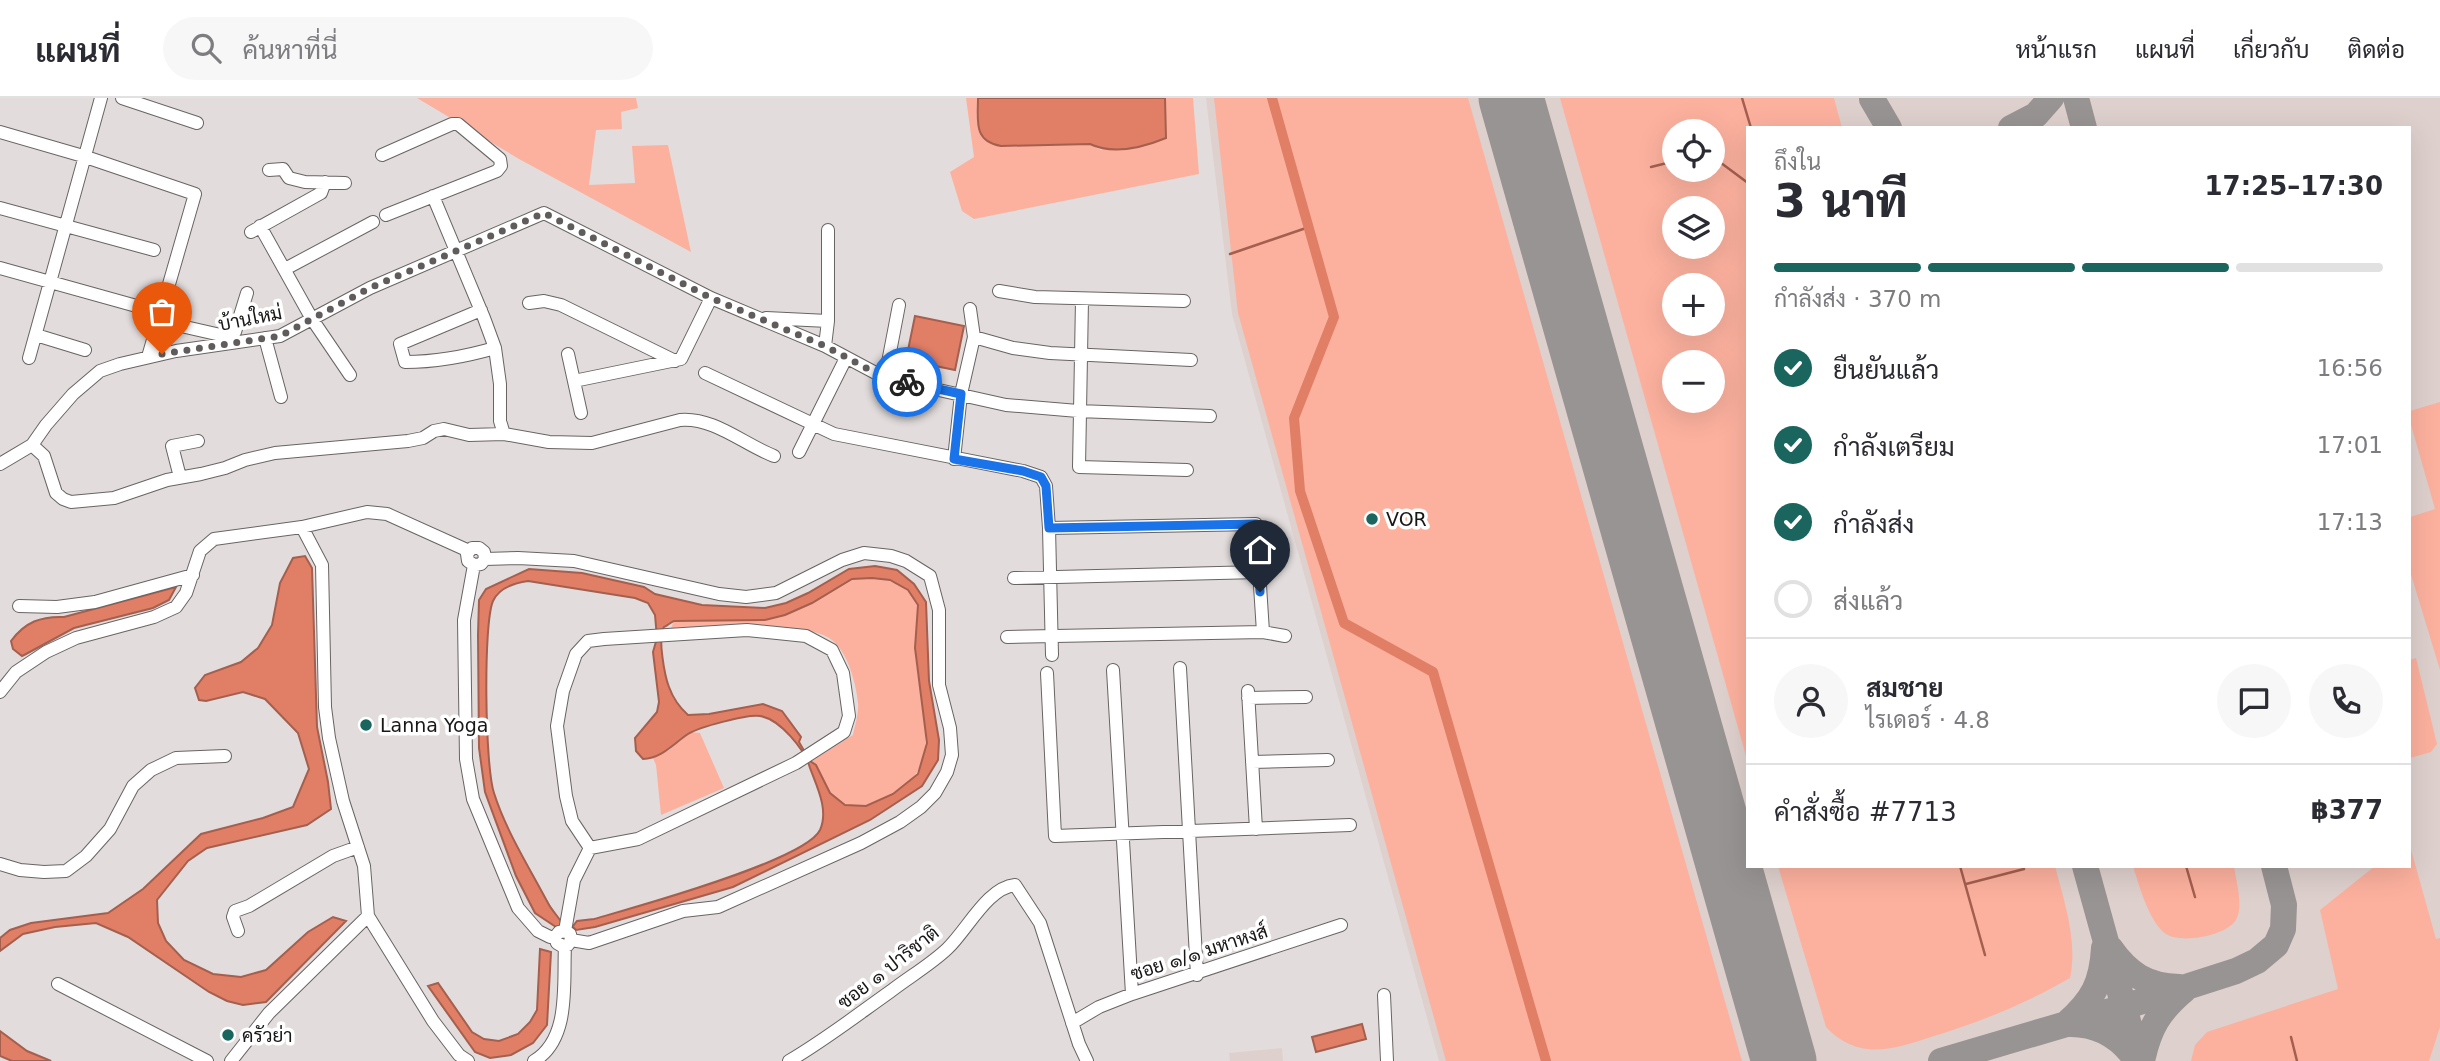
<!DOCTYPE html>
<html lang="th">
<head>
<meta charset="utf-8">
<style>
  body { margin:0; font-family:"DejaVu Sans",Sarabun,sans-serif; background:#f7f7f7; color:#2b2b33; height:100vh; display:flex; flex-direction:column; font-size:26px; white-space:nowrap }
  * { box-sizing:border-box; margin:0 }
  p { font-size:23px; color:#7c7c81 }
  .icon { flex:none; width:38px; height:38px; fill:none; stroke:currentColor; stroke-width:2; stroke-linecap:round; stroke-linejoin:round }
  .map { position:relative; flex:1; overflow:hidden }
  .sheet { position:absolute; left:1746px; top:28px; width:665px; height:742px; display:flex; flex-direction:column; background:#fff; border-radius:0px; box-shadow:0 7px 28px #0002 }
  .sheet>* { flex:none }
  .fabs { position:absolute; left:1662px; top:21px; display:grid; gap:14px }
  .fabs a { display:grid; place-items:center; width:63px; height:63px; border-radius:50%; background:#fff; box-shadow:0 7px 28px #0002; font-size:35px }
  .pin { position:absolute; display:grid; place-items:center; width:60px; height:60px; color:#fff; margin:-72px -30px; border-radius:50% 50% 50% 0; rotate:-45deg; box-shadow:0 0 7px #0007 }
  .pin .icon { rotate:45deg }
  .courier { position:absolute; display:grid; place-items:center; width:70px; height:70px; margin:-35px; border:5px solid #1a73e8; border-radius:50%; background:#fff; color:#222; box-shadow:0 2px 9px #0007 }
  .overview em { font-style:normal; font-weight:800 }
  .overview div { display:flex; flex-direction:column-reverse }
  .overview { display:flex; align-items:center; justify-content:space-between; height:119px; padding:0 28px }
  h1 { font-size:46px; font-weight:800; line-height:52px }
  .bar { display:grid; grid-template-columns:repeat(4,1fr); gap:10px 7px; align-content:center; height:84px; padding:0 28px }
  .bar i { height:9px; border-radius:5px; background:#e1e1e2 }
  .bar .on { background:#1a655d }
  .bar p { grid-column:span 4 }
  .line { display:flex; align-items:center; gap:18px; padding:0 28px; border-top:2px solid #e1e1e2 }
  .line div { flex:1 }
  .round { display:grid; place-items:center; flex:none; width:74px; height:74px; border-radius:37px; background:#f7f7f7 }
  ol { padding:0 28px; list-style:none }
  li { display:flex; align-items:center; gap:21px; height:77px }
  li p { margin-inline-start:auto }
  li .icon { padding:7px; border-radius:50%; background:#1a655d; color:#fff; stroke-width:4 }
  li:last-child { color:#7c7c81 }
  li i { width:38px; height:38px; border:4px solid #e1e1e2; border-radius:50% }
  header { display:flex; align-items:center; gap:42px; box-sizing:border-box; height:98px; padding:0 35px; background:#fff; border-bottom:2px solid #e1e1e2 }
  header strong { font-size:33px }
  nav { display:flex; gap:38px; margin-inline-start:auto; font-size:24px }
  .search { width:490px; height:63px; background:#f7f7f7; display:flex; align-items:center; gap:18px; box-sizing:border-box; padding:0 24px; border-radius:38px; color:#7c7c81; font-size:26px }
  .map>svg:first-child { display:block }
  .built { fill:#ded0cd; fill-rule:evenodd }
  .green { fill:#fcb19e; fill-rule:evenodd }
  .water { fill:#e17e66; stroke:#a55f4e; stroke-width:2; fill-rule:evenodd }
  .lines { fill:none; stroke-linecap:round; stroke-linejoin:round }
  .stream { stroke:#a55f4e; stroke-width:2.5 }
  .canal { stroke:#e17e66; stroke-width:10 }
  .taxiway { stroke:#989493; stroke-width:26 }
  .runway { stroke:#989493; stroke-width:65 }
  .minor-casing { stroke:#686463; stroke-width:14 }
  .minor { stroke:#fff; stroke-width:12 }
  .done { stroke:#5f5c5b; stroke-width:7; stroke-dasharray:0 12.6 }
  .route { stroke:#1a73e8; stroke-width:9 }
  .poi-dot { fill:#1a655d; stroke:#fff; stroke-width:2.5 }
  .labels { text-anchor:middle; dominant-baseline:central; stroke-width:7; stroke-linejoin:round; paint-order:stroke }
  .street-label { font-size:19px; fill:#181716; stroke:#fff }
  .poi-label { font-size:19px; fill:#181716; stroke:#fff; text-anchor:start }
</style>
</head>
<body>
<header>
<strong>แผนที่</strong>
<div class="search"><svg class="icon" aria-label="search" viewBox="0 0 24 24"><circle cx="10" cy="10" r="6"/><path d="M15 15l6 6"/></svg>ค้นหาที่นี่</div>
<nav><a>หน้าแรก</a><a>แผนที่</a><a>เกี่ยวกับ</a><a>ติดต่อ</a></nav>
</header>
<div class="map">
<svg width="2440" height="963" viewBox="0 0 2440 963">
  <rect width="100%" height="100%" fill="#e2dddc"/>
  <path class="built" d="M1206,0H2440V963H1439L1232,216ZM1748,30H2410V768H1748ZM1675,33H1713V72H1675ZM1675,110H1713V149H1675ZM1675,187H1713V226H1675ZM1675,264H1713V303H1675Z
    M1282,950L1283,963H1230L1229,955Z"/>
  <path class="green" d="M417,0H636L638,10L621,14L622,31L596,32L589,87L635,85L632,48L668,47L691,154L519,61Z
    M966,0H978V30L1001,48L1090,46L1101,52L1166,40L1165,0H1193L1199,76L974,121L962,113L950,74L974,59Z
    M1214,0H1468L1742,963H1446L1238,215Z
    M1560,0H1834L1842,30H1748V665ZM1675,33H1713V72H1675ZM1675,110H1713V149H1675ZM1675,187H1713V226H1675ZM1675,264H1713V303H1675Z
    M2440,304V572L2410,473V419L2435,411L2410,323V313Z
    M872,480C890,482 907,486 916,504C922,516 915,538 915,551C917,605 951,670 887,699C874,704 860,712 846,707C825,701 826,673 810,664L853,637C855,627 859,615 858,605C856,585 848,555 832,542C807,522 705,529 671,530L674,523L730,521L812,505L852,481Z
    M2416,560L2437,646L2431,654L2410,660V562Z
    M690,634L700,635L724,690L661,717L656,667L653,660L669,652Z
    M2410,748L2436,841L2440,840V929L2429,963H2191L2195,947L2207,934L2338,891L2320,812L2375,768H2410Z
    M1778,768H2055C2064,803 2078,843 2070,880C2025,906 1980,924 1931,939C1912,945 1888,954 1867,951C1851,949 1837,941 1826,929Z
    M2133,768H2234C2236,784 2244,807 2236,822C2226,838 2181,846 2166,836C2149,824 2139,787 2133,768Z"/>
  <path class="water" d="M978,0H1165L1166,40C1144,49 1113,57 1090,46L1001,48C973,43 978,23 978,0Z
    M915,218L964,228L955,272L906,262Z
    M305,458L312,470L317,629L328,684L331,711L307,727L207,750L188,763L157,802L158,825L166,843L184,862L213,876L241,879L266,872L308,834L333,819L346,823L266,904L243,907L227,903L209,894L128,839L96,825L55,829L23,836L0,853V840L10,832L31,825L108,815L143,791L201,736L263,720L293,709L309,671L298,635L265,601L243,594L206,603L199,602L195,590L205,577L241,564L258,550L272,527L280,485L293,460Z
    M875,468L897,472L914,486L926,504L929,583L939,642L938,662L922,688L870,722L733,789L595,829L576,832L573,829L562,828L559,831L535,815L516,778L485,694L479,650L478,537L479,502L486,491L529,471L582,475L644,489L655,496L702,507L765,510L786,505L808,495L849,471ZM872,480L890,482L908,492L918,507L915,550L927,645L918,676L893,696L866,708L845,707L830,695L816,667L810,663L799,644L801,639L782,613L763,606L709,616L688,617C679,609 673,600 669,589C665,579 657,538 664,529C665,529 673,523 674,523L765,522L785,517L812,505L852,481ZM528,483L635,500L648,505L655,517L657,540L653,554L659,604L657,614L635,640L636,653L643,661C662,660 673,646 688,636C699,629 748,616 760,618C780,621 805,652 810,670C817,689 829,712 820,732C805,763 632,810 594,821L577,823L573,828L563,827C559,819 552,813 548,805C529,769 506,733 494,695C485,669 483,526 493,503C499,490 514,485 528,483Z
    M176,489L169,502L153,510L74,530L26,556L22,558L13,551L11,543C25,524 41,518 64,519Z
    M540,851L551,854L547,927L533,945L511,957L490,960L475,954L428,888L438,885L472,934L484,941L499,943L518,936L530,924L537,912Z
    M1362,926L1366,941L1316,954L1312,939Z
    M0,933L27,953L51,963H12L0,958Z"/>
  <g class="lines">
    <path class="stream" d="M1742,0L1751,30
      M1713,59L1748,85
      M1651,69L1675,63
      M1230,156L1309,129
      M1960,768L1985,857
      M2186,768L2195,799
      M1966,786L2024,771
      M2291,939L2297,963"/>
    <path class="canal" d="M1272,0L1334,219L1294,320L1300,393L1344,525L1433,574L1546,963"/>
    <path class="taxiway" d="M2076,0L2084,30
      M1872,1L1889,30
      M2011,30L2036,17L2051,0
      M2085,768L2139,963
      M2110,850C2128,876 2147,888 2179,889
      M2067,925C2093,902 2102,885 2104,850
      M2071,926C2100,926 2121,939 2137,963
      M1941,963L2124,909L2236,873L2257,863L2276,847L2283,831L2284,807L2274,768
      M2142,963C2149,930 2159,913 2184,892"/>
    <path class="runway" d="M1511,0L1784,963"/>
    <g class="minor-casing">
      <path id="minor" d="M122,0L197,25
        M0,34L83,58L195,96L148,259
        M382,57L452,26H458L500,61L501,68L497,73L386,117
        M269,72L283,71L289,80L305,84L345,85
        M433,98L484,220L495,250L500,286V323L504,336
        M0,110L154,152
        M260,128L312,221L350,277
        M251,134L321,95L325,84
        M0,170L140,209
        M285,171L373,124
        M999,193L1035,199L1184,203
        M1082,202L1079,369L1187,372
        M529,205L544,203L561,207L675,263
        M481,212L400,246L405,264C437,264 464,259 495,250
        M766,220L828,223
        M159,223L225,238L235,234L247,195
        M36,237L85,252
        M974,239L1013,250L1050,255L1191,262
        M265,240L281,299
        M825,248L828,223V132
        M568,256L581,315
        M29,260L101,0
        M705,275L834,336L1023,373L1041,379L1046,388L1049,430L1052,557
        M885,280L899,207
        M574,283L681,261L711,200
        M32,347L44,358L56,395L63,401L71,404L114,400L167,382L201,376L225,370L245,362L275,355L408,343L423,340L434,333L444,331L469,337L504,336L549,344L592,345L680,322C714,319 743,346 774,358
        M799,354L846,260
        M954,361L961,296L974,239L970,211
        M0,366L32,347L46,327L73,296L100,273L120,266L176,253L280,238L370,190L544,115L711,200L825,248L885,280L1006,307L1078,313L1210,318
        M180,379L172,348L198,343
        M302,429L322,467L325,609L329,640L343,703L364,768L368,818L433,923L459,957L468,963
        M1049,430L1256,426L1263,534
        M485,461L484,454L479,450H472L467,456L468,463L474,467L481,466L485,461L518,460L574,463L719,496L746,499L776,495L842,462L864,455L891,458L906,463L930,478L939,512V587L950,630L952,657L947,674L935,695L921,709L900,724L861,745L718,809L683,813L589,845L571,842L568,847L562,848L557,845L555,839L559,834L565,833L570,836L571,842
        M474,467L464,522L466,661L473,701L518,810L538,833L550,839H555
        M1014,480L1259,474
        M19,508L57,509L95,504L193,477
        M747,532L806,538L832,552L843,575L849,618L844,634L796,665L638,741L590,750L572,723L566,698L557,628L563,593L576,556L588,543L604,541Z
        M1007,539L1263,534L1285,538
        M1180,570L1197,877
        M1113,572L1132,896
        M1047,575L1055,738L1350,727
        M1248,593L1256,731
        M0,594L16,574L46,554L76,540L154,519L176,509L186,495L200,453L214,441L302,429L367,414L387,416L469,453
        M1248,600L1306,599
        M1252,664L1328,662
        M0,766L20,772L44,774L66,773L86,758L110,731L133,688L151,672L176,660L225,658
        M238,833L233,819L235,813L249,808L333,758L358,749
        M565,833L574,782L590,750
        M58,886L207,963
        M1384,897L1387,963
        M1072,925L1099,909L1132,896L1341,827
        M231,963L269,915L368,818
        M534,963C571,941 563,885 565,848
        M789,963C825,942 857,917 891,893C909,879 930,867 947,851C968,831 987,790 1015,787L1040,825L1079,946L1087,963"/>
    </g>
    <use href="#minor" class="minor"/>
  </g>
  <g class="lines">
    <path class="done" d="M162,256L280,238L370,190L544,115L711,200L825,248L885,280L907,284"/>
    <path class="route" d="M907,284L961,296L954,361L1023,373L1041,379L1046,388L1049,430L1256,426L1260,494"/>
  </g>
  <g class="poi-dot">
    <circle cx="1372" cy="421" r="7"/>
    <circle cx="366" cy="627" r="7"/>
    <circle cx="228" cy="937" r="7"/>
  </g>
  <g class="labels">
    <g class="street-label">
      <text transform="translate(250 220) rotate(-11)">บ้านใหม่</text>
      <text transform="translate(1199 854) rotate(-18)">ซอย ๑/๑ มหาหงส์</text>
      <text transform="translate(888 869) rotate(-38)">ซอย ๑ ปาริชาติ</text>
    </g>
    <g class="poi-label">
      <text x="1386" y="421">VOR</text>
      <text x="380" y="627">Lanna Yoga</text>
      <text x="242" y="937">ครัวย่า</text>
    </g>
  </g>
</svg>
<div class="fabs">
<a><svg class="icon" aria-label="locate" viewBox="0 0 24 24"><circle cx="12" cy="12" r="6"/><path d="M12 2v4M12 18v4M2 12h4M18 12h4"/></svg></a>
<a><svg class="icon" aria-label="layers" viewBox="0 0 24 24"><path d="M12 4l9 5-9 5-9-5zM3 14l9 5 9-5"/></svg></a>
<a>+</a>
<a>−</a>
</div>
<div class="pin" style="left:162px;top:256px;background:#ea580c"><svg class="icon" aria-label="bag" viewBox="0 0 24 24"><path d="M5 8h14l-1 12H6zM9 8a3 3 0 0 1 6 0"/></svg></div>
<div class="pin" style="left:1260px;top:494px;background:#1f2937"><svg class="icon" aria-label="home" viewBox="0 0 24 24"><path d="M3 11l9-7 9 7M6 9v11h12V9"/></svg></div>
<div class="courier" style="left:907px;top:284px"><svg class="icon" aria-label="bike" viewBox="0 0 24 24"><circle cx="6" cy="16" r="4"/><circle cx="18" cy="16" r="4"/><path d="M6 16l4-8h5l3 8M10 8l3 8H6M13 5h3"/></svg></div>
<section class="sheet">
<div class="overview"><div><h1>3 นาที</h1><p>ถึงใน</p></div><em>17:25–17:30</em></div>
<div class="bar"><i class="on"></i><i class="on"></i><i class="on"></i><i></i><p>กำลังส่ง · 370 m</p></div>
<ol>
<li><svg class="icon" aria-label="check" viewBox="0 0 24 24"><path d="M5 12l5 5 9-10"/></svg>ยืนยันแล้ว<p>16:56</p></li>
<li><svg class="icon" aria-label="check" viewBox="0 0 24 24"><path d="M5 12l5 5 9-10"/></svg>กำลังเตรียม<p>17:01</p></li>
<li><svg class="icon" aria-label="check" viewBox="0 0 24 24"><path d="M5 12l5 5 9-10"/></svg>กำลังส่ง<p>17:13</p></li>
<li><i></i>ส่งแล้ว</li>
</ol>
<div class="line" style="height:126px"><a class="round"><svg class="icon" aria-label="person" viewBox="0 0 24 24"><circle cx="12" cy="8" r="4"/><path d="M4 21q1-7 8-7t8 7"/></svg></a><div><b>สมชาย</b><p>ไรเดอร์ · 4.8</p></div><a class="round"><svg class="icon" aria-label="chat" viewBox="0 0 24 24"><path d="M4 5h16v11H9l-5 4z"/></svg></a><a class="round"><svg class="icon" aria-label="phone" viewBox="0 0 24 24"><path d="M5 4h4l2 5-3 2q2 4 5 5l2-3 5 2v4C11 20 4 13 5 4z"/></svg></a></div>
<div class="line" style="height:91px"><div>คำสั่งซื้อ #7713</div><b>฿377</b></div>
</section>
</div>
</body>
</html>
